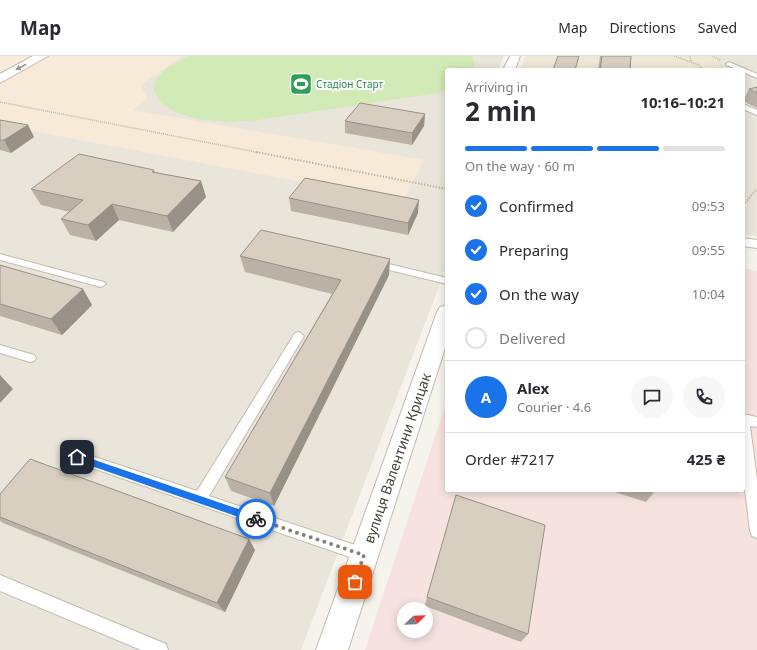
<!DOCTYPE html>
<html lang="en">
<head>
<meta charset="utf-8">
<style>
  body { margin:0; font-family:"Noto Sans",sans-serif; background:#f7f7f7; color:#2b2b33; height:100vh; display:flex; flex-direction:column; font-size:15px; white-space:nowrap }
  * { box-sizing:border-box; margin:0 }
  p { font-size:13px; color:#7c7c81 }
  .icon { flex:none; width:22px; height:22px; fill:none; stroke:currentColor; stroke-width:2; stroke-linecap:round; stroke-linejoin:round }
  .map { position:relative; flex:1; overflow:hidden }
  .sheet { position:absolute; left:445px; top:12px; width:300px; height:424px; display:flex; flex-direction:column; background:#fff; border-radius:4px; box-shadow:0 2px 10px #0003 }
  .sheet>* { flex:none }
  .needle { width:26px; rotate:67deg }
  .controls { position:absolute; left:397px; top:546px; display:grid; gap:8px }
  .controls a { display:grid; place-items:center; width:36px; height:36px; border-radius:50%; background:#fff; box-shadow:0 2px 10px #0003; font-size:20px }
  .pin { position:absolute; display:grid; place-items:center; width:34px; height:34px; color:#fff; margin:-17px; border-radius:8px; box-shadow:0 2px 6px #0006 }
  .courier { position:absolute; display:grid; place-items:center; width:40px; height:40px; margin:-20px; border:3px solid #1a73e8; border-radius:50%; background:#fff; color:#222; box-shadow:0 1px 5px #0007 }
  .head em { font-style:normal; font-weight:700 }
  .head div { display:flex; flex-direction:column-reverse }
  .head { display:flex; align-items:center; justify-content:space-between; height:68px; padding:0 20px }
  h1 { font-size:26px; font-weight:700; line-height:30px }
  .bar { display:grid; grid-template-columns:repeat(4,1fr); gap:6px 4px; align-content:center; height:48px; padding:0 20px }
  .bar i { height:5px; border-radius:3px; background:#e1e1e2 }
  .bar .on { background:#1a73e8 }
  .bar p { grid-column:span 4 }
  .line { display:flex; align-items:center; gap:10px; padding:0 20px; border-top:1px solid #e1e1e2 }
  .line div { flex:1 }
  .round { display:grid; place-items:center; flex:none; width:42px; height:42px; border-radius:21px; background:#f7f7f7 }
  ol { padding:0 20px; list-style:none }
  li { display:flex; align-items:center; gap:12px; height:44px }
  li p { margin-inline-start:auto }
  li .icon { padding:4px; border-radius:50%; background:#1a73e8; color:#fff; stroke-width:4 }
  li:last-child { color:#7c7c81 }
  li i { width:22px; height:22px; border:2px solid #e1e1e2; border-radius:50% }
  header { display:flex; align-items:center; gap:24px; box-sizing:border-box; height:56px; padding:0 20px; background:#fff; border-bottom:1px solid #e1e1e2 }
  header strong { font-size:19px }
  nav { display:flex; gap:22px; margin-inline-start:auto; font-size:14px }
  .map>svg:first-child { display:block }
  .residential { fill:#eae5da }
  .commercial { fill:#f7ead8 }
  .education { fill:#efe8d6 }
  .medical { fill:#f6e3e0; fill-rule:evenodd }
  .green { fill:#d2eab5 }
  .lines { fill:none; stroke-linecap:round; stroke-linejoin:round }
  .service-casing { stroke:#c2bbae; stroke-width:2 }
  .pedestrian-casing { stroke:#c2bbae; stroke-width:2 }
  .minor-casing { stroke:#c2bbae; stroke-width:2 }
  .tertiary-casing { stroke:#c2bbae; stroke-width:2 }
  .path-far1 { stroke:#c4b79f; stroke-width:1.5; stroke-dasharray:1 1; stroke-linecap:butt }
  .path { stroke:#c4b79f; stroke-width:2; stroke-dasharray:1.5 1.5; stroke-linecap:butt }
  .service { fill:#fff; fill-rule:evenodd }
  .pedestrian { fill:#fff; fill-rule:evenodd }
  .minor { fill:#fff; fill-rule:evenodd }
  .tertiary { fill:#fff; fill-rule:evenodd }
  .wall { fill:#bab2a6 }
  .shaded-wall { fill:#979187 }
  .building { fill:#d8cfc1; stroke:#979187 }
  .oneway { fill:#9c9892 }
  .route { fill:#1a73e8 }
  .done { stroke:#878178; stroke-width:4; stroke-dasharray:0 7.2 }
  .labels { text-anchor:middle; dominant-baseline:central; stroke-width:4; stroke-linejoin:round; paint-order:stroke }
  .far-leisure-label { font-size:10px; fill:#27864d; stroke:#fff; text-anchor:start }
  .near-street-label { font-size:14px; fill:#4b4439; stroke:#fff }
</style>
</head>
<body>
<header>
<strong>Map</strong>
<nav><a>Map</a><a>Directions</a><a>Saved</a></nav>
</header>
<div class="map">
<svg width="757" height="594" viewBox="0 0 757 594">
  <rect width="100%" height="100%" fill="#f6f3ec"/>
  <path class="residential" d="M53,0H504L498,14H447V209L301,594H0V29Z
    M526,0H757V181L743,178V14H520Z"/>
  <path class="commercial" d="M0,0H182L141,29L147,43L133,54L424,104L403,145L0,69Z"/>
  <path class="education" d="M526,0H717L720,14H520Z"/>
  <path class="medical" d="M743,212L757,215V594H365L447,344V434H743ZM404,553H426V575H404Z"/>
  <path class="green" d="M189,0H472L475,8L472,14H447V33L438,37L258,64L227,66L198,63L175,56L160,46L154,35L156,23L167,12Z"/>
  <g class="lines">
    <g class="service-casing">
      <path id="service" d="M729,6L757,18V22L743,16V14H738L727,9L726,8Z
        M743,48L757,54V59L743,53Z
        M0,198L104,226L106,228L101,231L0,204Z
        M376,205L447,222V228L373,210L371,208L373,206Z
        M299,276L304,280L209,440L364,492L369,494L371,499L369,504L364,506L72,405L71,401L72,397L77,395L197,435L295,277Z
        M0,289L34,299L36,302L34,305L30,306L0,297Z
        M743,358L757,361V371L750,370L757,423V482L752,480L750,475L743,417Z
        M0,519L166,588L168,594H141L0,535Z"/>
    </g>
    <g class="pedestrian-casing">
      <path id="pedestrian" d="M743,182L757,184V192L743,190Z"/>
    </g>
    <g class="minor-casing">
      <path id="minor" d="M510,0H520L515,14H503Z
        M447,249V286L348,594H316L437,256L440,251Z"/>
    </g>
    <g class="tertiary-casing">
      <path id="tertiary" d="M33,0H48L0,27V18Z"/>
    </g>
    <path class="path-far1" d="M674,0L699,9L703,14
      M690,0L691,6
      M712,0L720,4
      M0,46L261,97"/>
    <path class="path" d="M256,96L447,133
      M743,149L757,133"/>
    <use href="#service" class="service"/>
    <use href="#pedestrian" class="pedestrian"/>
    <use href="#minor" class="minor"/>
    <use href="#tertiary" class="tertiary"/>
  </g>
  <path class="wall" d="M600,0H631L630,14H598Z
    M757,31V52L743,45L749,33Z
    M425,58L424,70L412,89L345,77V65Z
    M0,64L28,69L34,81L11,97L0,94Z
    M154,114L155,116L201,125L206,141L173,176L119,164L96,185L70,179L61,163L70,156L41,149L31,133Z
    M289,142L418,157L408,179L291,155Z
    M240,200L389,219L274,450L231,435L225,421L332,238L245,216Z
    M0,209L83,233L92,249L62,279L0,260Z
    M608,434H656L646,446Z
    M0,438L255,494L225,556L3,467L0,465Z
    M427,541L528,578L521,586L425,550Z"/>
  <path class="shaded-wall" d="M425,58L424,70L412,89V77Z
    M28,69L34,81L11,97L4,84Z
    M201,125L206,141L173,176L167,160Z
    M419,144L418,157L408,179V167Z
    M112,148L119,164L96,185L88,169Z
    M390,203L389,219L274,450L270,437Z
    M83,233L92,249L62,279L51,263Z
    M0,319L13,333L0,347Z
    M249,483L255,494L225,556L217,547Z"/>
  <path class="building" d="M558,0H579L575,14H553Z
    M602,0H631L630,14H600Z
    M757,31V37L749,33Z
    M360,47L425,58L412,77L345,65Z
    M0,64L28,69L4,84H0Z
    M79,98L154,114L152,116L201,125L167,160L112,148L88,169L61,163L83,144L31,133Z
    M305,122L419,144L408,167L289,142Z
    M261,174L390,203L270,437L225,421L341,224L240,200Z
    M0,209L83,233L51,263L0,248Z
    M30,403L249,483L217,547L0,461V438Z
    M456,439L545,469L528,578L427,541Z"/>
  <defs><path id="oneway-solid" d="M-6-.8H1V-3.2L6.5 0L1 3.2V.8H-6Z"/></defs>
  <use class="oneway" href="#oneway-solid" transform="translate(21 11) rotate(152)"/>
  <path class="route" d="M77,398L256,459L260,463L256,467L77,405L73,401Z"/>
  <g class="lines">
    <path class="done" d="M256,463L364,499L355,526"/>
  </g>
  <defs>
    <g id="stadium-square" transform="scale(1.15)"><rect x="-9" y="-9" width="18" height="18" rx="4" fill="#2e9e5b" stroke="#fff"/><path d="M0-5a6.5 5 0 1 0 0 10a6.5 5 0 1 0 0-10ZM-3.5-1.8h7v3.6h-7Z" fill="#fff"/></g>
  </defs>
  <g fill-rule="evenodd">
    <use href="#stadium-square" x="301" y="28"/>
  </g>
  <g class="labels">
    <g class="far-leisure-label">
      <text x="316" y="28">Стадіон Старт</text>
    </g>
    <g class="near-street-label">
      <text transform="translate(397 402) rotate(-71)">вулиця Валентини Крицак</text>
    </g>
  </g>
</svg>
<div class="controls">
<a><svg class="needle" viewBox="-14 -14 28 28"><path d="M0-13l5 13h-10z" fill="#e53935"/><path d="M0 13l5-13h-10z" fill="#7c7c81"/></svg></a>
</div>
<div class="pin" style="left:355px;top:526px;background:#ea580c"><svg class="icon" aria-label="bag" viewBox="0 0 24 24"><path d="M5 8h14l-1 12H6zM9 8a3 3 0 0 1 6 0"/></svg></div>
<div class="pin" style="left:77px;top:401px;background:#1f2937"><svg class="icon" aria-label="home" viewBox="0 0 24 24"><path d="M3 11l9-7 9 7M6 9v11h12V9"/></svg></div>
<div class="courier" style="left:256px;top:463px"><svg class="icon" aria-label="bike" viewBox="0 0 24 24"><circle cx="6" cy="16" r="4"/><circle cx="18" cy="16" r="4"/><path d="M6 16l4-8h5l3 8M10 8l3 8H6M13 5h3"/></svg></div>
<section class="sheet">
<div class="head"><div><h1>2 min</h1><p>Arriving in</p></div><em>10:16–10:21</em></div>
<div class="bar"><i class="on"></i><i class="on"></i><i class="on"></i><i></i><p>On the way · 60 m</p></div>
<ol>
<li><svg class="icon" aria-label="check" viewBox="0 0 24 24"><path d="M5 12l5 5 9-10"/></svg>Confirmed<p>09:53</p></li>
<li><svg class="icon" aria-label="check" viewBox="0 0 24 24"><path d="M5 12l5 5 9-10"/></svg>Preparing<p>09:55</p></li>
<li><svg class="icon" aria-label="check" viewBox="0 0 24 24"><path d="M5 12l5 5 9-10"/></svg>On the way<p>10:04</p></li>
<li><i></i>Delivered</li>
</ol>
<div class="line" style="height:72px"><b class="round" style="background:#1a73e8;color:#fff">A</b><div><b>Alex</b><p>Courier · 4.6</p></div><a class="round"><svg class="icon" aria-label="chat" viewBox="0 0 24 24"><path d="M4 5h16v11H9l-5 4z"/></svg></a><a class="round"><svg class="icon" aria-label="phone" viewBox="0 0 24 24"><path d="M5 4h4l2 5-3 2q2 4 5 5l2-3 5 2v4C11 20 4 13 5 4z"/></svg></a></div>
<div class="line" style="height:52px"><div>Order #7217</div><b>425 ₴</b></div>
</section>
</div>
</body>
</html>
